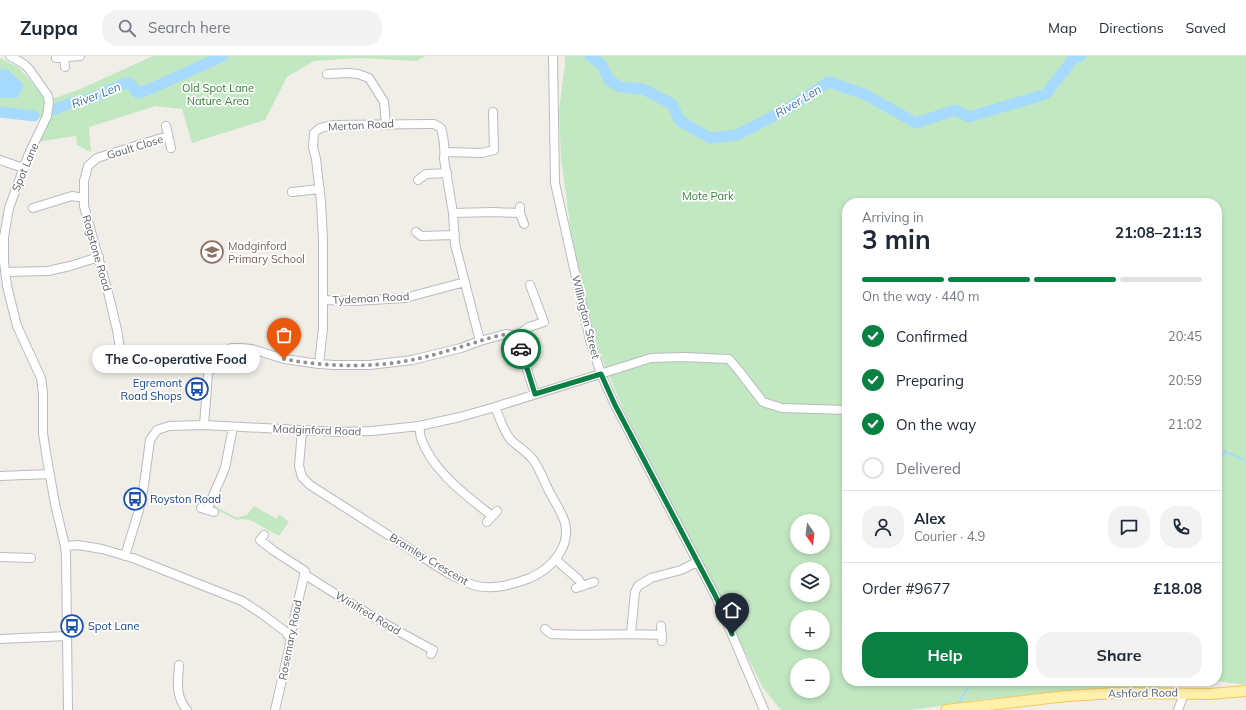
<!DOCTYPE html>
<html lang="en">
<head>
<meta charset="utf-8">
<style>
  body { margin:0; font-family:Mulish,sans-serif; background:#f2f2f3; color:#1f2937; height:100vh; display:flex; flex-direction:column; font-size:15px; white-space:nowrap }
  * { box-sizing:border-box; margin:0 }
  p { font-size:13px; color:#747a83 }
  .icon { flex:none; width:22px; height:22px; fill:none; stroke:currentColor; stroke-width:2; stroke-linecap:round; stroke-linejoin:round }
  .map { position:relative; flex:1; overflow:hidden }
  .sheet { position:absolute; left:842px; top:142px; width:380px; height:488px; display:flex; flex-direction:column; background:#fff; border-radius:16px; box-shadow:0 2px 6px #0003 }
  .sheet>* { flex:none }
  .needle { width:26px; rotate:166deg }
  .controls { position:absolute; left:790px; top:458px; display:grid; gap:8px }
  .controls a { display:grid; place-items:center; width:40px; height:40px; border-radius:50%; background:#fff; box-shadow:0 2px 6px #0003; font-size:20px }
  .pin { position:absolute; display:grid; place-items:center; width:34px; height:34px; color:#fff; margin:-41px -17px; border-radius:50% 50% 50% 0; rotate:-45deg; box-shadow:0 0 4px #0007 }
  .pin .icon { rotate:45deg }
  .courier { position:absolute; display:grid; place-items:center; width:40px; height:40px; margin:-20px; border:3px solid #0b8043; border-radius:50%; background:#fff; color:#222; box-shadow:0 1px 5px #0007 }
  .bubble { position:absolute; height:28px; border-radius:14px; background:#fff; box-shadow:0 2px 6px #0003; font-size:13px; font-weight:700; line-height:28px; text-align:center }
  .overview em { font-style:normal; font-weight:700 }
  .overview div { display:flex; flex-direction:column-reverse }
  .overview { display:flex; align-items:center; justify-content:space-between; height:68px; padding:0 20px }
  h1 { font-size:26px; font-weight:700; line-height:30px }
  .bar { display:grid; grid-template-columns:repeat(4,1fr); gap:6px 4px; align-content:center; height:48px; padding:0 20px }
  .bar i { height:5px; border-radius:3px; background:#e0e1e3 }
  .bar .active { background:#0b8043 }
  .bar p { grid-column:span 4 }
  .line { display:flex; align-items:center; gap:10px; padding:0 20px; border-top:1px solid #e0e1e3 }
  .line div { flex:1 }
  .round { display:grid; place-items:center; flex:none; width:42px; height:42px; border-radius:16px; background:#f2f2f3 }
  ol { padding:0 20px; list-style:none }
  li { display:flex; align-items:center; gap:12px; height:44px }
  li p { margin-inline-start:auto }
  li .icon { padding:4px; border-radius:50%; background:#0b8043; color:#fff; stroke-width:4 }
  li:last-child { color:#747a83 }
  li i { width:22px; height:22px; border:2px solid #e0e1e3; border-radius:50% }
  .cta { display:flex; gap:8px; margin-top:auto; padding:8px 20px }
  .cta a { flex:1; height:46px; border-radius:16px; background:#0b8043; color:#fff; font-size:16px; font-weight:700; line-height:46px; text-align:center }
  .cta a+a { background:#f2f2f3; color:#1f2937 }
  header { display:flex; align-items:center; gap:24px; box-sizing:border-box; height:56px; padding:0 20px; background:#fff; border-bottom:1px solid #e0e1e3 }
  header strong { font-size:19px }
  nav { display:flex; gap:22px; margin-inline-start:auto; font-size:14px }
  .search { width:280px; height:36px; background:#f2f2f3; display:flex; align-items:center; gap:10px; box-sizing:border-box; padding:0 14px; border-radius:16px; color:#747a83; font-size:15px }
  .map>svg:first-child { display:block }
  .green { fill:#c2e8c2; fill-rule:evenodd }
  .water { fill:#a7daff }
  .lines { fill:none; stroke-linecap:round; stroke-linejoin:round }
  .stream { stroke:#a7daff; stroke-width:2 }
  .river { stroke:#a7daff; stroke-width:11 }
  .minor-casing { stroke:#b8bbc0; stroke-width:10 }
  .major-casing { stroke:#f6c859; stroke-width:12 }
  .minor { stroke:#fff; stroke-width:8 }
  .major { stroke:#fff0ac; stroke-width:10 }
  .done { stroke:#909393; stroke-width:4; stroke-dasharray:0 7.2 }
  .route { stroke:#0b8043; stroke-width:5 }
  .labels { text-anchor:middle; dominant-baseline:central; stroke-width:3.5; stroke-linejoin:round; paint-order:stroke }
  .park-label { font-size:11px; fill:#318233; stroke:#fff }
  .street-label { font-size:11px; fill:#5d6267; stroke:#fff }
  .education-label { font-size:11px; fill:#785e54; stroke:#fff; text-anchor:start }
  .transit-label { font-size:11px; fill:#164399; stroke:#fff; text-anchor:start }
  .water-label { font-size:12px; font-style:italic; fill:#3c74ad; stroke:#fff }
</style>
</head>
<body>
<header>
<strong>Zuppa</strong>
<div class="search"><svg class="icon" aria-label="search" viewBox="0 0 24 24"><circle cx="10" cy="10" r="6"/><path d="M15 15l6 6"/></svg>Search here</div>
<nav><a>Map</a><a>Directions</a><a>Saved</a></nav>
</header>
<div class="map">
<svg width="1246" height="654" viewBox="0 0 1246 654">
  <rect width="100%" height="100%" fill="#f0eee6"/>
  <path class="green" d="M153,0H426L416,5L360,2L314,5L287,21L265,64L192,87L182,53L156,50L89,71L91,96L77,89L76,80L35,86L43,61L33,62L0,58V2L19,12L44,41L46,50L49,44L78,34Z
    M565,0H1246V629L1217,625V147H847V625H1196L1144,633L986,643L912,654H781L763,632L673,451L624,355L602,303L592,272L584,244L573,190L561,103L559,54L565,8ZM797,465H823V491H797ZM797,513H823V539H797ZM797,561H823V587H797ZM797,609H823V635H797Z
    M214,450L238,462L239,461L247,459L254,450L277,463L279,458L289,466L279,480L250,464L242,463L237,464L213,452Z"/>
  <path class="water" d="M0,13L8,14L24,29L17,42H0Z"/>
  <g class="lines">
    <path class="stream" d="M1217,401H1222L1225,395L1246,405
      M958,648L972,625"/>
    <path class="river" d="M590,0L601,8L609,24L620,31L643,33L672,48L680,65L710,82L737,79L785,54L829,26L864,38L916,67L955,54L969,61L1046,38L1073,3L1080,0
      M53,54L70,47L92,42L125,27H129L138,37L150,33L223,0
      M0,56L34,60"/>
    <g class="minor-casing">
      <path id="minor" d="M10,0L24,8L29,13L48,40L49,46L47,60L28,100L9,152L4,181V206L7,230L17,270L41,322L43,337V377L46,397L55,448L65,490L66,499L68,654
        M553,0L555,127L590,284L601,318L615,349L716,541L764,654
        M64,1L65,11
        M56,2L80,0
        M327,18L349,17L358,18L369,22L384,46L386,68
        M166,70L171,92
        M445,96L482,97L494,94L493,56
        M0,104L23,112
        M418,124L426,118L447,117
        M292,136L320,133
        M520,151V157L524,168
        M33,152L72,140L84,142
        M453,157L493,156L520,157
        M416,176L421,180L455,179
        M5,216L48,215L70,210L99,201
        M323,244L354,245L405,242L465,226
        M516,280L529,271L544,266L530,229
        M516,280L535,338
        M114,304H148L161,295
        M122,304L117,274L109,240L84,150V125L88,110L97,102L148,86L168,80
        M319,308L323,272V184L321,146L316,103L313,91L314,77L320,72L334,69L428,68H434L441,72C444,82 445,92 444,103L453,157L455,188L480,285
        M204,369L208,318L212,310L218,302L231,292H241L252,293L284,303L319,308L334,309H370L412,304L461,292L480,285L506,278L516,280
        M419,370C420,374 420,379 421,382C432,415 467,440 492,460
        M302,375L299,410L302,421L310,429L446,516C453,520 461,524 468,527C488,536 511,529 530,522C551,513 571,491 565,467C562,456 554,445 549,435C544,425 540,414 534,405C528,396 518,391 511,384C503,375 500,362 495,351
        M0,420L50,418
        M201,452L214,456
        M207,454L225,412L233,371
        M487,466L497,455
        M264,479L260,484L274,495L305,515L293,568L289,593L275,654
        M65,490L78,489L102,493L133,502L242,545L262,558L286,576L291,584
        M125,500L139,454L144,429L150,384L157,374L169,370L204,369L339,376L372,375L419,370L460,361L495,351L651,302L684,301L729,303L740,316L763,346L782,352L847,354
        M0,501L31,502
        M556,504L578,523L583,530
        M304,518C346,545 389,571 433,594L431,598
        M576,532L594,526
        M661,570L662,585
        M545,573L551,578C588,580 625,577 662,579
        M631,577L635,536L638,530L651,522L681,514L697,506
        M0,583L67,580
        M179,609C178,626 175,640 187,654
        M1178,654L1182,643"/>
    </g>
    <g class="major-casing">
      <path id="major" d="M946,654L1067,640L1116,637L1210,638L1246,635"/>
    </g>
    <use href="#minor" class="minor"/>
    <use href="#major" class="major"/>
  </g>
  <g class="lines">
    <path class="done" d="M284,303C326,311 370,312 412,304C435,299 457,292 480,285C488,282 498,280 506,278L516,280L521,293"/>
    <path class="route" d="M521,293L535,338L601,318L615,349L716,541L732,578"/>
  </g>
  <defs>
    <g id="school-ring" transform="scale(1.15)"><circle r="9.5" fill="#fff" stroke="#8d6e63" stroke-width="1.5"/><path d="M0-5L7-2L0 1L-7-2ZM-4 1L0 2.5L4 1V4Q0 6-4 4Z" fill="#8d6e63"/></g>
    <g id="bus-ring" transform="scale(1.15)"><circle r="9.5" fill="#fff" stroke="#1a4fb4" stroke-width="1.5"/><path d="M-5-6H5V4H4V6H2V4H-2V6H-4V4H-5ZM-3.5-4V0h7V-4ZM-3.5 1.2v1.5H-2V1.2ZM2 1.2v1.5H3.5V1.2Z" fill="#1a4fb4"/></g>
  </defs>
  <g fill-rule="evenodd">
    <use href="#school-ring" x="212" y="196"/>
    <use href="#bus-ring" x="197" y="333"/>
    <use href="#bus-ring" x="135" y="443"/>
    <use href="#bus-ring" x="72" y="570"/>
  </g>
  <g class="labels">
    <g class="park-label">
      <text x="218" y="32">Old Spot Lane<tspan x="218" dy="13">Nature Area</tspan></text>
      <text x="708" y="140">Mote Park</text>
    </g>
    <g class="street-label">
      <text transform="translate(361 69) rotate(-3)">Merton Road</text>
      <text transform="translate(135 91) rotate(-17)">Gault Close</text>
      <text transform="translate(25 111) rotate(-67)">Spot Lane</text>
      <text transform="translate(97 197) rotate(74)">Ragstone Road</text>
      <text transform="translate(371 242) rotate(-3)">Tydeman Road</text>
      <text transform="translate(586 261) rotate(76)">Willington Street</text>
      <text transform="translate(317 374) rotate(2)">Madginford Road</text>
      <text transform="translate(429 503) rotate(31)">Bramley Crescent</text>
      <text transform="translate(368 557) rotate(31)">Winifred Road</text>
      <text transform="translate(290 584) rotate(-79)">Rosemary Road</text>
      <text transform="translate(1143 637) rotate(-1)">Ashford Road</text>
    </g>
    <g class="education-label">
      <text x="228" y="190">Madginford<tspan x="228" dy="13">Primary School</tspan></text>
    </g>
    <g class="transit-label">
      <text x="182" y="327" text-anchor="end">Egremont<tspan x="182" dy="13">Road Shops</tspan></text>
      <text x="150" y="443">Royston Road</text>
      <text x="88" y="570">Spot Lane</text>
    </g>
    <g class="water-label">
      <text transform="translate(96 39) rotate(-21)">River Len</text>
      <text transform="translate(798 45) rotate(-31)">River Len</text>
    </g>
  </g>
</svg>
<div class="controls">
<a><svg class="needle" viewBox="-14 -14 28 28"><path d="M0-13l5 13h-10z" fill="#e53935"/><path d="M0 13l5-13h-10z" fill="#747a83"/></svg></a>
<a><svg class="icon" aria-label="layers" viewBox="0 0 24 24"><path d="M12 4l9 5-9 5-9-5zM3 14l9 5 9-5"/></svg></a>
<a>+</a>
<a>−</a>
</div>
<div class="pin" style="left:284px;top:303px;background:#ea580c"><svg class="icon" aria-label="bag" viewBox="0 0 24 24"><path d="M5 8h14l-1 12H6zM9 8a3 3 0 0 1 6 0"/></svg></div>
<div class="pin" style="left:732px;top:578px;background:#1f2937"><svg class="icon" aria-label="home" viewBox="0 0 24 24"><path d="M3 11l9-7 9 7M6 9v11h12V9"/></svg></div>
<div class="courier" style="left:521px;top:293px"><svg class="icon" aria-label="car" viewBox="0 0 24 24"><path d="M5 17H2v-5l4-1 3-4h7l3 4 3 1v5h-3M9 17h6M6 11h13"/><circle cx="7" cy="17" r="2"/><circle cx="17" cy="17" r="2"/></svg></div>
<div class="bubble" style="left:92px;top:289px;width:168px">The Co-operative Food</div>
<section class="sheet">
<div class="overview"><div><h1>3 min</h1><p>Arriving in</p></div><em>21:08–21:13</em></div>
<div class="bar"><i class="active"></i><i class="active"></i><i class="active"></i><i></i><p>On the way · 440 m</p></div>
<ol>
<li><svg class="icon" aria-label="check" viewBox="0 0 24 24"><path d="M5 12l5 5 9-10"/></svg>Confirmed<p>20:45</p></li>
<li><svg class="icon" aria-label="check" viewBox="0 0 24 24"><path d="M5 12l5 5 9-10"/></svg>Preparing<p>20:59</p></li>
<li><svg class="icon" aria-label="check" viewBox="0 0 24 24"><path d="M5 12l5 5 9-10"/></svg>On the way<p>21:02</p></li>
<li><i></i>Delivered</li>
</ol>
<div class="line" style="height:72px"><a class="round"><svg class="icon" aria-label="person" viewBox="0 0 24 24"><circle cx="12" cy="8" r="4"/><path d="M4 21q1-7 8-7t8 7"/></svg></a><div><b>Alex</b><p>Courier · 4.9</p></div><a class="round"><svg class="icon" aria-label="chat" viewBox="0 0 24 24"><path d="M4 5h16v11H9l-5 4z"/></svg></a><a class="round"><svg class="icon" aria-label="phone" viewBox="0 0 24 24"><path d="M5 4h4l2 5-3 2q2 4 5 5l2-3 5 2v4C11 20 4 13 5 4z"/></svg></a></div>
<div class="line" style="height:52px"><div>Order #9677</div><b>£18.08</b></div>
<div class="cta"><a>Help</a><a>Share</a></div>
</section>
</div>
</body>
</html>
